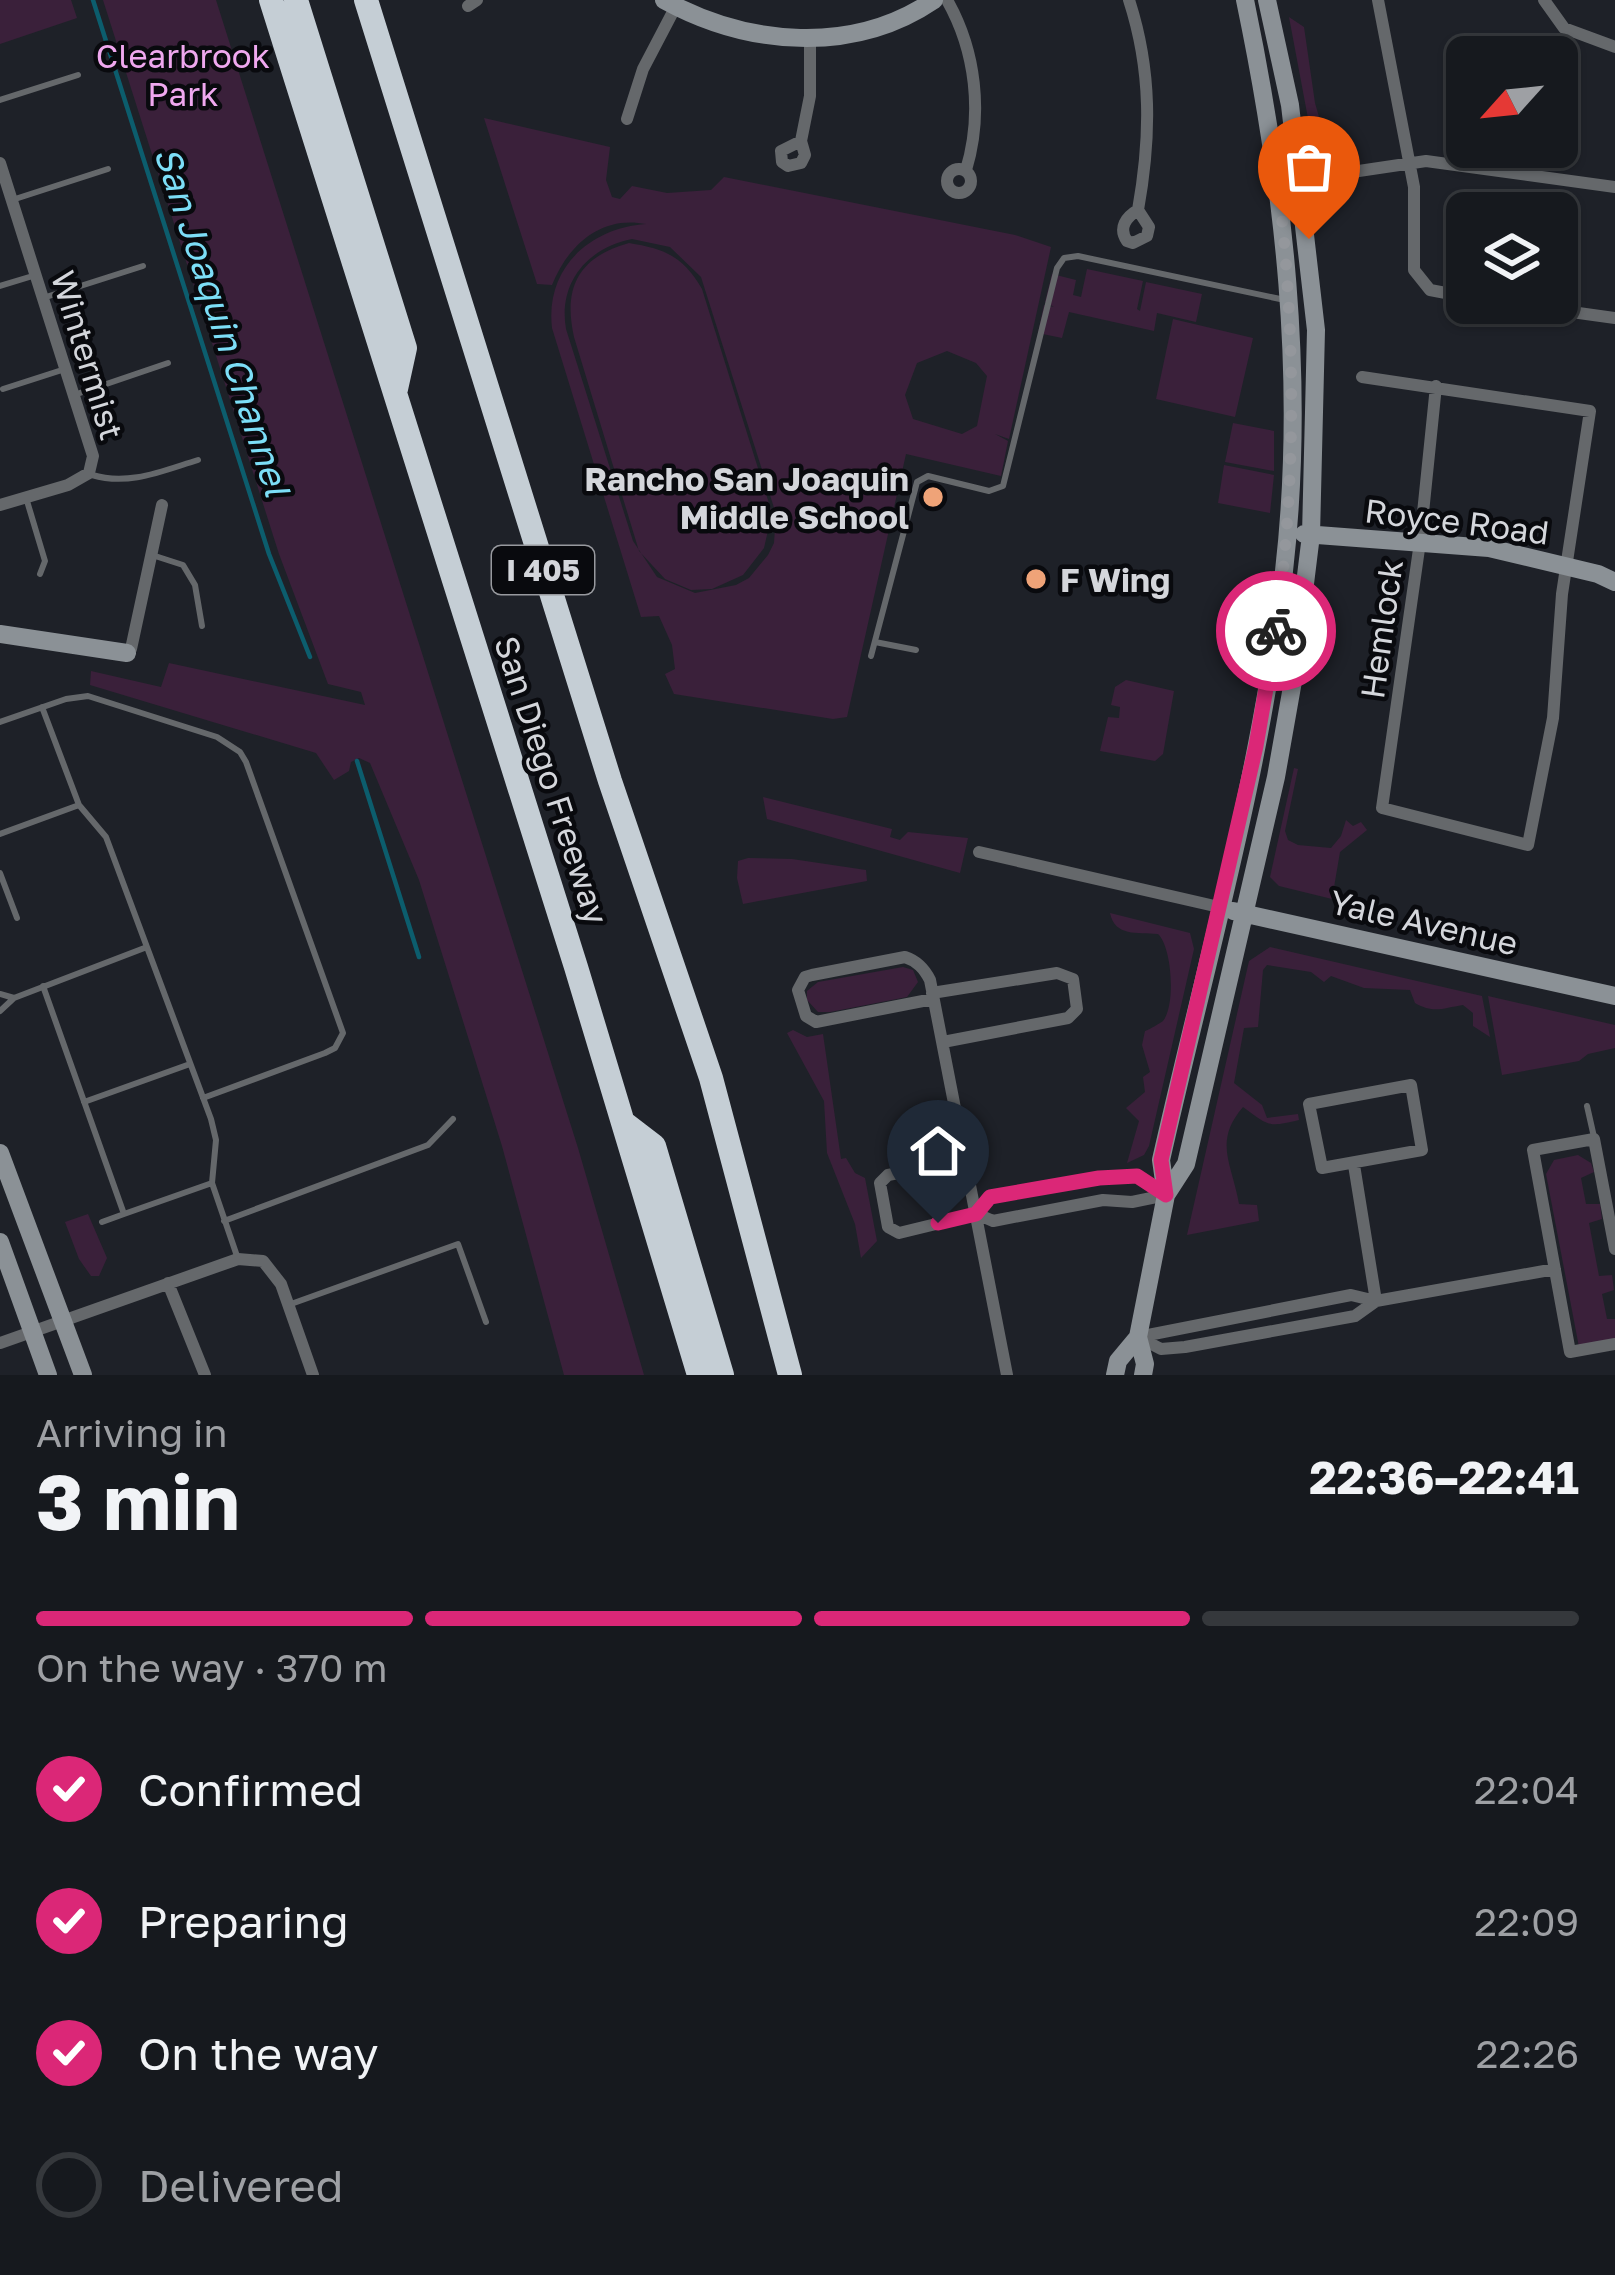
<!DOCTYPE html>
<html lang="en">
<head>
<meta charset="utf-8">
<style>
  body { margin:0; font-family:"Golos Text",sans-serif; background:#23262b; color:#f1f3f6; height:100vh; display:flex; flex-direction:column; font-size:45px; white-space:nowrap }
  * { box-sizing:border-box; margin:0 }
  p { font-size:39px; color:#9ea0a4 }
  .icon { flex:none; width:66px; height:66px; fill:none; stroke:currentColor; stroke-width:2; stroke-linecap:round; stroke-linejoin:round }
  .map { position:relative; height:1375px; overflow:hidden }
  .drawer { display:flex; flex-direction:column; background:#16191e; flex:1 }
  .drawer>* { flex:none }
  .needle { width:78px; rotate:243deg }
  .tools { position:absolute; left:1446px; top:36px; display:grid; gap:24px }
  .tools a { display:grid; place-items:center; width:132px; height:132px; border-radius:18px; background:#16191e; box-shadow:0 3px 9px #0004,0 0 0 3px #35383c; font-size:60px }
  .pin { position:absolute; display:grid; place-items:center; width:102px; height:102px; color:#fff; margin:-123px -51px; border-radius:50% 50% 50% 0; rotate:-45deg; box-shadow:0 0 12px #0007 }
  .pin .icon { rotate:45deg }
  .courier { position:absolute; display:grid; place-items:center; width:120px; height:120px; margin:-60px; border:9px solid #db2777; border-radius:50%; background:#fff; color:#222; box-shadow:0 3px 15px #0007 }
  .overview em { font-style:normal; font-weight:700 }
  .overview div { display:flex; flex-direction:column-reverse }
  .overview { display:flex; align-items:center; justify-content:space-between; height:204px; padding:0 36px }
  h1 { font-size:78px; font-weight:700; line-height:90px }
  .bar { display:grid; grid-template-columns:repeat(4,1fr); gap:18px 12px; align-content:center; height:144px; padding:0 36px }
  .bar i { height:15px; border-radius:9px; background:#35383c }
  .bar .current { background:#db2777 }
  .bar p { grid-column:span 4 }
  ol { padding:0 36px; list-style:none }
  li { display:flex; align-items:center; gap:36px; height:132px }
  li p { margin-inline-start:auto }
  li .icon { padding:12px; border-radius:50%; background:#db2777; color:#fff; stroke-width:4 }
  li:last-child { color:#9ea0a4 }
  li i { width:66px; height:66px; border:6px solid #35383c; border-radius:50% }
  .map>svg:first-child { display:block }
  .green { fill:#3a203a; fill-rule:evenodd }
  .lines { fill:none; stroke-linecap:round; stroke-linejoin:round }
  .stream { stroke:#0c5d6d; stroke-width:4.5 }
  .lane { stroke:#65686b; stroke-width:6 }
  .street { stroke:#65686b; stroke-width:12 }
  .secondary { stroke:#8b9196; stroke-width:18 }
  .highway { stroke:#c5ced5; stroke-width:24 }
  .done { stroke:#94979c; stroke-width:12; stroke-dasharray:0 21.6 }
  .route { stroke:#db2777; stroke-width:15 }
  .poi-dot { fill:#efa378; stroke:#090a0e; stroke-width:4.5 }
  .labels { text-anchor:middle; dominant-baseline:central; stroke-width:9; stroke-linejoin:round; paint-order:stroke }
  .shield { fill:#090a0e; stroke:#97999e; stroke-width:3 }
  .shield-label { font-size:30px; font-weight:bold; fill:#d4d6db }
  .park-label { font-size:33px; fill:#efa8ef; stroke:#090a0e }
  .street-label { font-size:33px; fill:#d4d6db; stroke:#090a0e }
  .poi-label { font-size:33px; font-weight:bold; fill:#d4d6db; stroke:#090a0e; text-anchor:end }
  .water-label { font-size:36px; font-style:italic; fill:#7cdef7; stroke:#090a0e }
</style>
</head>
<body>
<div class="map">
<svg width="1615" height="1375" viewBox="0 0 1615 1375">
  <rect width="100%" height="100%" fill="#1e2128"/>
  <path class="green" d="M0,0H71L77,18L0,44Z
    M103,0H216L578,1148L644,1375H564L502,1146L419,880L370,763L359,758L351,762L349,771L334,780L316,753L90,685L91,671L161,687L169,663L365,705L361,692L328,684L279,554Z
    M1289,17L1304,27L1315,103L1332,161L1320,156L1313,145Z
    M484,118L610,147L606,180L612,197L620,199L632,186L667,193L711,190L724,177L1015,235L1051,247L1009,439L995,434L1008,441L1001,476L906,454L847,717L833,719L674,694L665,674L675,669L672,645L659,616L641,617L552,328C545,268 590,228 646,224C601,215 568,245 552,285L537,284ZM632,239L670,247L701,277L776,514L774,543L768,555L749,578L736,585L695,593L657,577L633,541L566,329C558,283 587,248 632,239ZM947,351L976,363L987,376L977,426L962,434L913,419L905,395L917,363Z
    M629,243C665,249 683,256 702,289L772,513L764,548L743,575L712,589L691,590L665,579L639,551L574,337C563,288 578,257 629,243Z
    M1087,269L1143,281L1137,309L1140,311L1146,282L1202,294L1196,322L1157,313L1154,331L1069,312L1062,338L1038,333L1044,305L1054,307L1045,302L1052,274L1076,280L1073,295L1081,297Z
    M1173,319L1253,338L1235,417L1156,399Z
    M1233,423L1274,431V471L1225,462Z
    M1224,465L1274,475L1270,513L1218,503Z
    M1126,680L1174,691L1163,754L1155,761L1100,751L1108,717L1119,718L1120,707L1111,705L1115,687Z
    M1294,768L1298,769L1285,831L1288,840L1298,845L1331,848L1341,836L1346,820L1353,826L1361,822L1367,830L1340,852L1332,899L1279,886L1270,877Z
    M763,797L892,829L890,837L900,840L908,832L968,838L960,873L767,819Z
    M748,858L792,859L866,870L867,881L743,904L737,878L738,861Z
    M1110,913L1190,933L1194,949L1149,1146L1144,1155L1127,1163L1139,1121L1126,1108L1145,1092L1143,1077L1150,1072L1142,1045L1145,1031C1147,1031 1162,1022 1163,1021C1176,1005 1172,947 1158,934C1137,932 1115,937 1110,913Z
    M1270,947L1482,996L1490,1037L1473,1026V1013L1463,1005C1443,1008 1434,1014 1415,1003L1410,990L1364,988L1331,976L1324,982L1311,972L1267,965L1263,970L1258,1027L1244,1028L1234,1083L1262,1105L1267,1118L1298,1114L1299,1120C1267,1128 1268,1125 1243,1107C1213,1142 1232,1163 1239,1204L1257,1205L1259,1221L1187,1235L1249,961Z
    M903,967L913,970L918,982L907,997L830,1012H818L807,1000V991L818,982Z
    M1488,996L1615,1025V1048L1588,1054L1579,1061L1502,1075Z
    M793,1030L807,1037L823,1034L841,1159L846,1158L855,1173L865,1178L877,1241L861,1258L855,1224L827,1153L824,1101L787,1033Z
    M1578,1155L1591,1163L1594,1172L1581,1178L1586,1204H1600L1602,1219L1589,1223L1599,1276L1612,1275L1614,1290L1602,1294L1607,1319H1615V1340L1579,1347L1546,1174L1554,1160Z
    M88,1214L107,1258L99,1276H91L79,1259L65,1222Z"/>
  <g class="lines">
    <path class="stream" d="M93,0L269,554L310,657
      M357,761L419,957"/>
    <path class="lane" d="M0,100L78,75
      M12,200L108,169
      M0,286L36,275
      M46,297L143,266
      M3,389L62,370
      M74,395L168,363
      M92,475C129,486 162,471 198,460
      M27,501L45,561L40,574
      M152,555L183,565L195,585L202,626
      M875,642L916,650
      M871,656L917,482L928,476L989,491L1003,486L1057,268L1064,258L1078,256L1285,300
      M42,707L79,805L106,837L211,1119L216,1140L212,1183L238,1259
      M0,722L66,699L88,696L217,737L240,752L246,762L343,1033L335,1048L325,1053L203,1098
      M0,834L79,805
      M0,873L17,918
      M43,986L124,1214L212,1183
      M0,994L14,998
      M0,1011L14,998L147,947
      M84,1102L190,1064
      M1587,1106L1594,1137
      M224,1221L428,1145L453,1119
      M102,1222L124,1214
      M291,1304L458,1244L486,1322"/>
    <path class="street" d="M947,0C976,51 983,114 966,170
      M1129,0C1152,71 1151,137 1138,210
      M1378,0L1414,187V270L1430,290L1467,297
      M1544,0L1564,28L1615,47
      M468,6L477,0
      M627,119L643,69L676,6
      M801,141L781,151L782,162L788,166L801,163L805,155L801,141L810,96V39
      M0,163L93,456L89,473L68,485L0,505
      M947 181a12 12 0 1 1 24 0a12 12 0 1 1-24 0Z
      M1278,183L1426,161L1615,187
      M1138,210L1149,227L1147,236L1133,243L1127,241C1118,228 1126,217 1138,210Z
      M1507,303L1615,318
      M1362,377L1590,411L1562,594L1553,718L1528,845L1382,808L1420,542L1436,386
      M127,653L131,649L162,505
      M979,852L1219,907
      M932,993L1057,973L1073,979L1077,1009L1068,1018L943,1042
      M933,999L816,1022L806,1016L798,990L805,977L812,975L905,957C917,961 924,968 930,980L1007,1375
      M1411,1085L1422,1150L1322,1168L1309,1104Z
      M966,1160L888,1175L880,1183L888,1227L899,1233L977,1214L990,1197L1099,1178L1137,1176L1165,1194
      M1354,1165L1376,1301
      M977,1214L993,1221L1103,1200L1132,1202L1166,1195
      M1615,1249L1594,1139L1533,1150L1570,1352L1615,1344
      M168,1283L205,1375
      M1138,1337L1351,1295L1376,1301L1555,1269
      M1138,1337L1161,1349L1185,1347L1355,1316L1376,1301
      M0,1343L238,1259L263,1261L281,1284L313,1375"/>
    <path class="secondary" d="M664,0C748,46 853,55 934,0
      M1304,534L1489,548L1598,574L1615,582
      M0,634L127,653
      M1233,911L1615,996
      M0,1153L83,1375
      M1166,1195L1186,1164L1276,777L1293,681L1311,535L1316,330L1290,105L1267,0
      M0,1242L48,1375
      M1115,1375L1118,1361L1138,1337
      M1143,1375L1145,1364L1138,1337L1166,1195L1161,1160C1205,965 1262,770 1284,571C1306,379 1284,187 1245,0"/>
    <path class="highway" d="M271,0L576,967L699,1375
      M296,0L405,348L396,389
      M366,0L610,781L711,1078L790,1375
      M624,1123L654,1146L722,1375"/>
  </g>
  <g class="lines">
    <path class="done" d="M1276,631C1296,482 1296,333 1278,183L1300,179L1309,239"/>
    <path class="route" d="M938,1223L976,1214L990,1197L1099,1178L1137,1176L1166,1195L1161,1160L1256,746L1276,631"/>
  </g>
  <g class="poi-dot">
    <circle cx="933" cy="497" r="12"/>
    <circle cx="1036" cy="579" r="12"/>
  </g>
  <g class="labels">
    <rect class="shield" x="492" y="546" width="102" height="48" rx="9"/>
    <g class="shield-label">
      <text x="543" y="570">I 405</text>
    </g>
    <g class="park-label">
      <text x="183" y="55">Clearbrook<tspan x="183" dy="38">Park</tspan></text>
    </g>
    <g class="street-label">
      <text transform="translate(88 355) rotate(73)">Wintermist</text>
      <text transform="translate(1457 521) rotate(7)">Royce Road</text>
      <text transform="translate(1381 629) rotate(-82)">Hemlock</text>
      <text transform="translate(552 780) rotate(72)">San Diego Freeway</text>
      <text transform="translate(1424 922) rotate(13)">Yale Avenue</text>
    </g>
    <g class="poi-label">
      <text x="909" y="478">Rancho San Joaquin<tspan x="909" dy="38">Middle School</tspan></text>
      <text x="1060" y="579" text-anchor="start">F Wing</text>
    </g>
    <g class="water-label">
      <text transform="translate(223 321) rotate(72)">San Joaquin Channel</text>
    </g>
  </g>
</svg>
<div class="tools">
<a><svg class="needle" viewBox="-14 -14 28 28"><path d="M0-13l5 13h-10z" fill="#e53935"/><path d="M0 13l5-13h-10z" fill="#9ea0a4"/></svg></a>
<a><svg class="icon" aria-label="layers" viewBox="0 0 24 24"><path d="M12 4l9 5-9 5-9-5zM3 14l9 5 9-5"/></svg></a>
</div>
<div class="pin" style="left:1309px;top:239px;background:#ea580c"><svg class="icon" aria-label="bag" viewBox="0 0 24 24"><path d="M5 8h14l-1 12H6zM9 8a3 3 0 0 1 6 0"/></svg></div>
<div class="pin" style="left:938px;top:1223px;background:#1f2937"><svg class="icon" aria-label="home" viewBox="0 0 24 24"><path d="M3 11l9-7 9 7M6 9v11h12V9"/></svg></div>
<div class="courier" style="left:1276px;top:631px"><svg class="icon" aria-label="bike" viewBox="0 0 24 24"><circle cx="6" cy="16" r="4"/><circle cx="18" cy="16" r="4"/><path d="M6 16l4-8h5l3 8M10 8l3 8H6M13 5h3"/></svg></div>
</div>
<section class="drawer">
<div class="overview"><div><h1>3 min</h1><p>Arriving in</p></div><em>22:36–22:41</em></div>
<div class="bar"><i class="current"></i><i class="current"></i><i class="current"></i><i></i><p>On the way · 370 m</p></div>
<ol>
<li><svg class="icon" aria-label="check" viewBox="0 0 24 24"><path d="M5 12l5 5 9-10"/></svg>Confirmed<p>22:04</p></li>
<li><svg class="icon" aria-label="check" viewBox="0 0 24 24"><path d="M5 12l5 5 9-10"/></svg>Preparing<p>22:09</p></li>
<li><svg class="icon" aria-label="check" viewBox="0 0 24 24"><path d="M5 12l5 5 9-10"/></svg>On the way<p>22:26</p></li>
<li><i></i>Delivered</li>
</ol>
</section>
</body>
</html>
